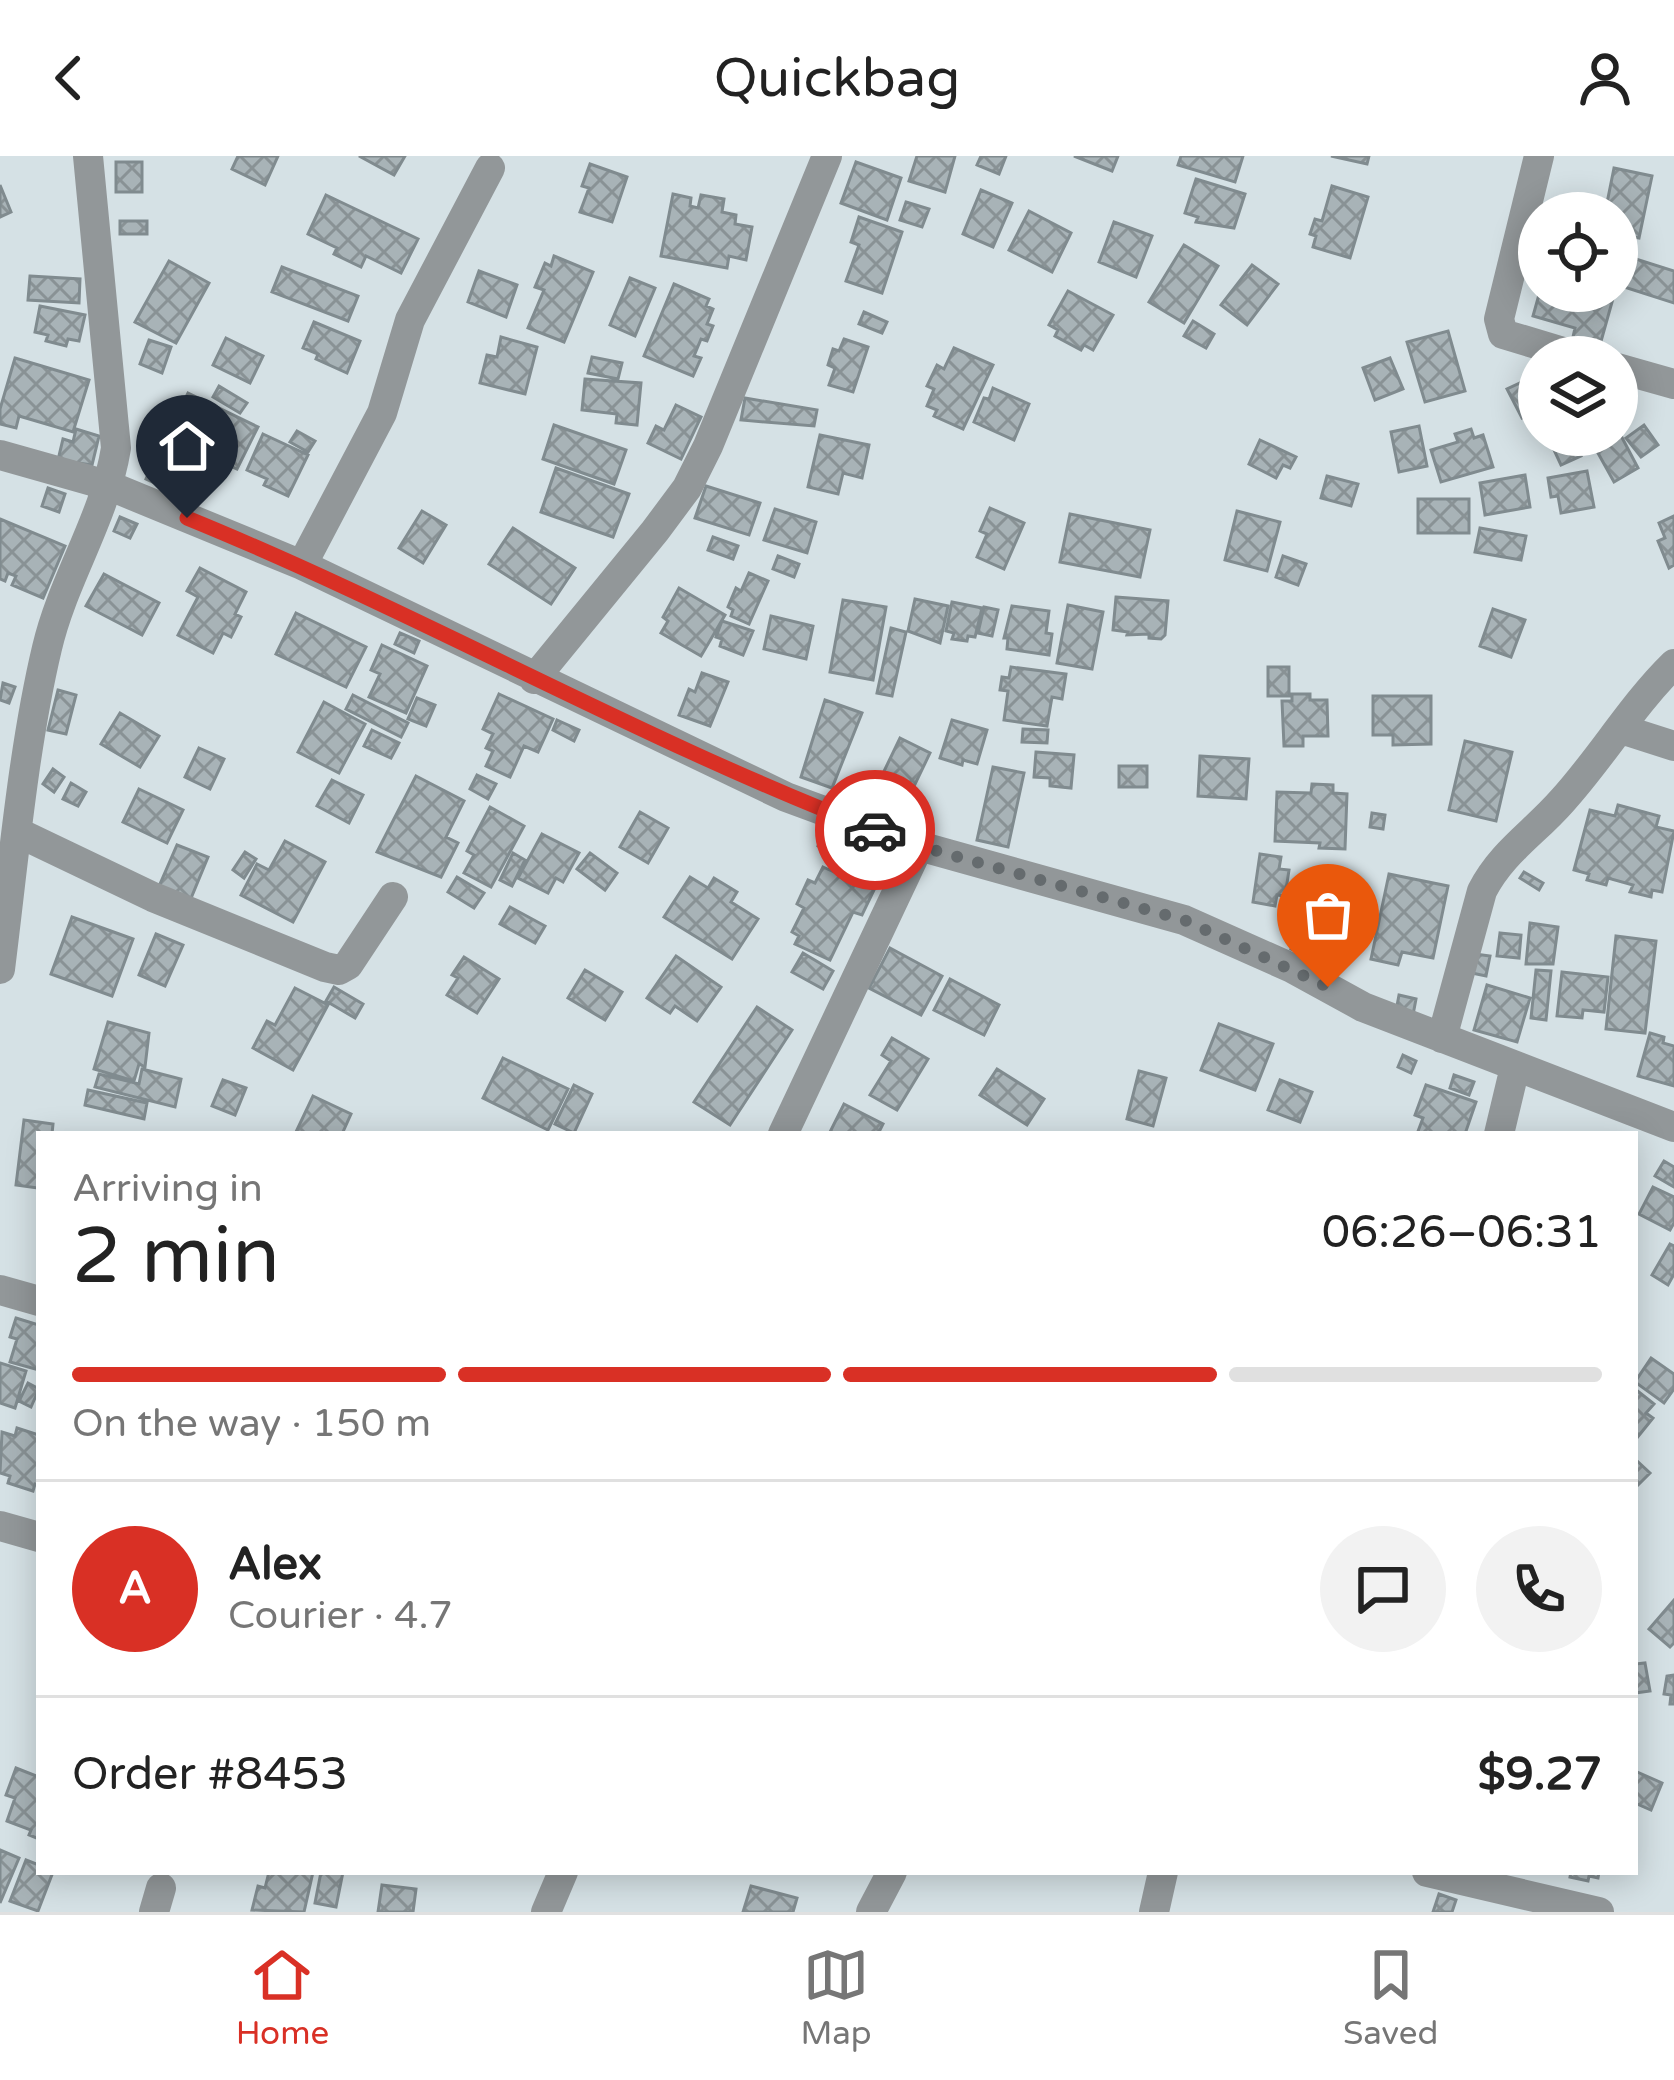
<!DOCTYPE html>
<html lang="en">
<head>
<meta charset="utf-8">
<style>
  body { margin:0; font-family:"Varela Round",sans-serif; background:#f2f2f2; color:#222; height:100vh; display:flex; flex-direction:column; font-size:45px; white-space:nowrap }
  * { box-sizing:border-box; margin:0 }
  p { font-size:39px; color:#767676 }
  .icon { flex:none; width:66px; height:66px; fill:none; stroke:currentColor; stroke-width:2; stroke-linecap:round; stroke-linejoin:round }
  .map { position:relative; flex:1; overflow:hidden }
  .details { position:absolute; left:36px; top:975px; width:1602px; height:744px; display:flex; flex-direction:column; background:#fff; border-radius:0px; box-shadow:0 6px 30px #0003 }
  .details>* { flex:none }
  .buttons { position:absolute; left:1518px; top:36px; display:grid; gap:24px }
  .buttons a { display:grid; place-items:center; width:120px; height:120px; border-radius:50%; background:#fff; box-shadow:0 6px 30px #0003; font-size:60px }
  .pin { position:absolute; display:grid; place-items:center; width:102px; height:102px; color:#fff; margin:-123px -51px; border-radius:50% 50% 50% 0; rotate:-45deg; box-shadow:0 0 12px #0007 }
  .pin .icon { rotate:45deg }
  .courier { position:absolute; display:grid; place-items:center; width:120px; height:120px; margin:-60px; border:9px solid #d93025; border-radius:50%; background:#fff; color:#222; box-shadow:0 3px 15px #0007 }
  .overview em { font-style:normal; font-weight:600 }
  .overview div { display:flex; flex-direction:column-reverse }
  .overview { display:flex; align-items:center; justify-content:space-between; height:204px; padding:0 36px }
  h1 { font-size:78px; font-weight:600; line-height:90px }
  .bar { display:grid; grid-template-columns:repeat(4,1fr); gap:18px 12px; align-content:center; height:144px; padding:0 36px }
  .bar i { height:15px; border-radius:9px; background:#e0e0e0 }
  .bar .active { background:#d93025 }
  .bar p { grid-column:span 4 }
  .line { display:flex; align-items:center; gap:30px; padding:0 36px; border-top:3px solid #e0e0e0 }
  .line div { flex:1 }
  .round { display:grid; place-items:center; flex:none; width:126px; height:126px; border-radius:63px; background:#f2f2f2 }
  header { display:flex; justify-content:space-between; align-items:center; height:156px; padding:0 36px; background:#fff; font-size:54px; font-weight:600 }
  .menu { display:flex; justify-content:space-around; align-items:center; height:168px; border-top:3px solid #e0e0e0; background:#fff; font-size:33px; color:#767676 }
  .menu a { display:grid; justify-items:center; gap:6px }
  .menu .active { color:#d93025 }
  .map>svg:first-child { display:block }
  .building { fill:url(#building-cross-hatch); stroke:#808b8f; stroke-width:3 }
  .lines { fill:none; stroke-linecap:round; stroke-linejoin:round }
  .minor { stroke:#929799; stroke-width:30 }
  .done { stroke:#656b6e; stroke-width:12; stroke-dasharray:0 21.6 }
  .route { stroke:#d93025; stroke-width:15 }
</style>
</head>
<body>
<header><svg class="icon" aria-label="back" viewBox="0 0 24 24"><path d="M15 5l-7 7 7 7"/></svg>Quickbag<svg class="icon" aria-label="person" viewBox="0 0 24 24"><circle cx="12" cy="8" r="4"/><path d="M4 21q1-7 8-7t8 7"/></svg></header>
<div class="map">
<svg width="1674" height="1756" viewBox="0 0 1674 1756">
  <defs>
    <pattern id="building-cross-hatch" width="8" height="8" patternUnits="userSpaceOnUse" patternTransform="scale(3)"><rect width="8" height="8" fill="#a8b3b7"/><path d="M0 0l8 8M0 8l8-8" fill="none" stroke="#899295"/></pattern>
  </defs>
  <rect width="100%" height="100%" fill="#d5e1e5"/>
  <path class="building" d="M238,0H278L265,29L232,13Z
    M359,0H405L394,19Z
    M917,0H955L945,36L909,25Z
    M981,0H1006L999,18L977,9Z
    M1074,0H1118L1112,15Z
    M1181,0H1243L1235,26L1178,9Z
    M1331,0H1369L1367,8Z
    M116,6H142V36H116Z
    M856,6L901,22L887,64L841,47Z
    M590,8L627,21L612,66L580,56L589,32L582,30Z
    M1614,12L1652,20L1639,82L1617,78V57H1605Z
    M1196,23L1245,38L1234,72L1196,66L1198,61L1185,57Z
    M0,29L11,56L0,61Z
    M1332,30L1368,41L1350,102L1313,91L1316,80L1310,78L1315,63L1322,65Z
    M981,34L1012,47L993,91L963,78Z
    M673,38L691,42L690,50L698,52L701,39L724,43L722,56L736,59L735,68L752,71L746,104L729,100L727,112L661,100Z
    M326,39L418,83L401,117L366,100L361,111L334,98L337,92L308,78Z
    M906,46L929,53L922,71L900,64Z
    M1029,55L1071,77L1052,116L1009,94Z
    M859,61L902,76L882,137L846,125L859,89L851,86Z
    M120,65H147V78H120Z
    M1114,66L1152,80L1136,121L1099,106Z
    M1184,89L1218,110L1184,167L1149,146Z
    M1617,97L1674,115V147L1618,129L1623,114L1617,112Z
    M554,100L593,116L564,186L528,172L544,134L535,131L545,107L551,110Z
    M169,105L209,127L176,187L135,166Z
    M1252,109L1278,128L1247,169L1221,149Z
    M282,111L358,140L348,165L272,136Z
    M479,115L517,129L506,161L468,146Z
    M30,120L80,123L79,147L28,144Z
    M630,122L655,132L635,180L610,169Z
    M674,128L709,143L706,150L713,153L707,168L713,170L707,185L701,183L694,200L701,202L693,220L644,200Z
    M1068,135L1113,159L1093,194L1084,189L1081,194L1055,180L1058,174L1049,169Z
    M1540,135H1600L1614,139L1600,189L1573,181L1575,172L1533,160Z
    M40,150L85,159L79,185L68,183L66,190L46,185L48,179L35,176Z
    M864,156L887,166L882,177L859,168Z
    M1193,165L1214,178L1206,192L1184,180Z
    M314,166L360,185L347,217L316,203L318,198L303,192Z
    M1448,175L1465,235L1425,246L1407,186Z
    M501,181L537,191L525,238L480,227L487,199L497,201Z
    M226,182L263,200L250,227L213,209Z
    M844,183L868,191L853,236L829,229L835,212L828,209L833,193L839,195Z
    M149,184L171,191L162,217L140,208Z
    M954,192L993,209L963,273L934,260L937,254L927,250L934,233L927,230L937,209L944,213Z
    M592,201L622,207L618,223L588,217Z
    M15,202L89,224L73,276L19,260L16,272L0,268V253Z
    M1390,202L1403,233L1375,244L1363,212Z
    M1539,218V254L1522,262L1507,233Z
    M585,223L641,227L637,269L616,267L617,258L582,254Z
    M219,230L247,247L240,257L213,241Z
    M993,232L1029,248L1014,284L974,266L984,242L989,243Z
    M188,237L258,271L237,313L217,304L221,297L187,281L183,288L167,280Z
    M745,242L817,254L814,270L741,264Z
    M676,249L701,261L681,303L648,287L656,270L664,274Z
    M554,269L626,294L614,328L543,303Z
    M1644,269L1658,289L1641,301L1626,282Z
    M1419,270L1427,310L1399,316L1391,276Z
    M76,273L99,280L92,309L58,304L63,283L73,286Z
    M1471,273L1474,282L1483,279L1493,311L1441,326L1431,294L1458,286L1455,278Z
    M1618,274L1638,312L1614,326L1593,288L1617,279Z
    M297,275L315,285L308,296L290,286Z
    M263,278L308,299L288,340L264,329L267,323L247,314Z
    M820,279L869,289L862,322L843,317L838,338L808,331Z
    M1260,284L1296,301L1290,312L1283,309L1276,322L1249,308Z
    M1574,284L1581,300L1561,309L1554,294Z
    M152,309L194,328L187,342L146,323Z
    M556,312L629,338L613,381L541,356Z
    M1587,315L1594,351L1561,357L1558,340L1551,341L1548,322Z
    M1525,319L1530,351L1485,359L1480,327Z
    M1327,320L1358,328L1351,350L1321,342Z
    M706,330L760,347L749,379L695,362Z
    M48,332L65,338L59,356L42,350Z
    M1418,343H1469V377H1418Z
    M990,352L1024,367L1004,413L977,401L987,378L980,375Z
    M775,353L816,366L807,397L764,384Z
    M422,355L446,369L423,407L399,392Z
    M1237,355L1280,366L1267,415L1225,404Z
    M1070,358L1150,374L1140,421L1060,406Z
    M1674,360V409L1669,412L1658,385L1665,382L1659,367Z
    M120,361L137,368L130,382L114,375Z
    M0,363L65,390L43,442L12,429L16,420L8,417L5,425L0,423Z
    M513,372L575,412L551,448L489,408Z
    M1480,372L1526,380L1521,404L1475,396Z
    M713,381L738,390L733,403L708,394Z
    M778,400L799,408L794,421L773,413Z
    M1283,400L1306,408L1298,429L1276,421Z
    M200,412L246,436L235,458L241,461L231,481L223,477L213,497L178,479L198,441L187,435Z
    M749,417L768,425L749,468L731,460L733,454L728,451L736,432L741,435Z
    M104,418L159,447L142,479L86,450Z
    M679,432L725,459L701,500L661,477L668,465L663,461Z
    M1116,441L1168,445L1165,479L1161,483L1149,482V478L1127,479L1128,476L1113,474Z
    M915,443L948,450L940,487L908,475Z
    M843,444L886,451L873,524L830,516Z
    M952,446L982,452L975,481L968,480L967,485L952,483L954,477L946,475Z
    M1068,449L1103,456L1092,513L1057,507Z
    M1012,450L1049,455L1046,477L1052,478L1049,499L1007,493L1008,482H1004Z
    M984,451L998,454L992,480L978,477Z
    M1493,453L1525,464L1511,501L1480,490Z
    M296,457L366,491L346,531L276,498Z
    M771,460L813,470L806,503L764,493Z
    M722,465L753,475L743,499L720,490L722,483L716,481Z
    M891,472L906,476L892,540L877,537Z
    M400,477L419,485L414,497L395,488Z
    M382,489L427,510L406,557L369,541L380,518L371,514Z
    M1011,511L1066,518L1062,543L1052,541L1047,570L1004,564L1008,535L1000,534L1002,521L1009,522Z
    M1268,511H1289V540H1268Z
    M702,517L728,526L710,570L679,559L689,533L695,536Z
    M3,527L15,531L9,547L0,544Z
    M58,534L76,539L66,578L48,574Z
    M499,538L553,563L538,596L524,590L510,621L486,610L493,595L486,592L493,578L483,573Z
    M1292,538H1310V544H1327L1328,580H1303V590H1284L1282,545H1292Z
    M353,539L408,567L401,581L346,553Z
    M1373,540H1431V588L1393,589V579H1373Z
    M417,542L435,549L426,570L408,563Z
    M825,544L862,557L832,632L801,621Z
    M324,546L365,568L339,617L298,596Z
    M120,557L159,580L140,611L101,588Z
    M557,564L579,574L574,585L553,574Z
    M952,564L987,574L977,608L963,604L962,609L940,602Z
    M1023,573L1048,574L1047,587L1022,586Z
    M372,574L399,587L391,602L364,590Z
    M900,582L930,597L905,649L875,634Z
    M1465,585L1512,596L1496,665L1449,654Z
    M199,592L224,603L210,633L185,621Z
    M1036,596L1074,599L1071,632L1050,630V622L1034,621Z
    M1200,600L1249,603L1246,643L1198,640Z
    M1119,610H1147V631H1119Z
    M993,611L1024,617L1008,691L977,684Z
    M53,613L64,621L54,636L43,628Z
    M477,619L496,628L488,643L470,633Z
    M416,620L464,645L446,681L458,687L441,721L377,696Z
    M332,624L363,639L349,667L317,650Z
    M71,627L86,636L78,650L63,643Z
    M1312,628L1333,629V637L1347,638L1345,693L1319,692L1320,687L1275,685L1277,636L1311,637Z
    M854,632L874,640L866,659L846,651Z
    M139,633L183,654L167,687L123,666Z
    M874,645L885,650L879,665L868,660Z
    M1618,649L1659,660L1656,671L1674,675L1662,736L1652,734L1651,741L1630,736L1633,729L1608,722L1606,729L1587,724L1589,718L1574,714L1590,654L1615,660Z
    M490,651L524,670L491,731L464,717L474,699L467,695Z
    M640,656L668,672L648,707L620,691Z
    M1372,657L1385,659L1383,673L1370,671Z
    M542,678L579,697L563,726L556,722L548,737L518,722Z
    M822,680L878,705L874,714L818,690Z
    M285,685L325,706L293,766L241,739L257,708L269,714Z
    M177,689L208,701L189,747L157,735Z
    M245,696L256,703L244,722L233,714Z
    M513,697L525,704L512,730L500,724Z
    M590,697L617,717L605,734L577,713Z
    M1260,698L1281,701L1279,713L1289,714L1285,740L1277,739L1275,750L1253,746Z
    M823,711L874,734L862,759L853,756L830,804L795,788L799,780L792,776L804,752L797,748L808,724L815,727Z
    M1524,716L1543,727L1539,734L1520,722Z
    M1389,718L1448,730L1433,802L1402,796L1398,809L1371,803Z
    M457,721L484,737L474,752L448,736Z
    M690,721L708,732L714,722L737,736L731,746L758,763L732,803L664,761Z
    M510,751L545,770L535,787L500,768Z
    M72,761L133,783L112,840L51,818Z
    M1530,767L1558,771L1553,808H1526Z
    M1299,771L1319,779L1311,800L1291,793Z
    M1500,777L1521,779L1519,802L1497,800Z
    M156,778L183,789L165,830L139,819Z
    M1616,780L1656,785L1645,877L1606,873Z
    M890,792L942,820L921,859L869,832Z
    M803,797L833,815L823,833L792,816Z
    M1475,798L1490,800L1486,820L1472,817Z
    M676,800L721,831L697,865L675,850L670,857L647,842Z
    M464,801L499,823L477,857L447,839L458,822L452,819Z
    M585,814L622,836L605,864L568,842Z
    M1536,814L1551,815L1546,864L1531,862Z
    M1562,816L1608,821L1604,856L1583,854L1582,862L1557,860Z
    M950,823L999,849L984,879L934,854Z
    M1487,829L1530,842L1517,886L1474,874Z
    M334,831L363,848L355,862L326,845Z
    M295,832L328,849L293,914L253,892L267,865L275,869Z
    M1399,839L1416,843L1413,859L1396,855Z
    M757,851L792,874L730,969L694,946Z
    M108,866L149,877L145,911L139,908L134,925L94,913Z
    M1219,868L1273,888L1255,934L1201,914Z
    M1650,877L1664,881L1663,887L1674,890V930L1638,920Z
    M892,882L928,903L897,954L870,939L891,905L882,899Z
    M1403,899L1416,905L1411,917L1398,911Z
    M503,902L568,933L548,974L483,942Z
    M142,913L181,923L175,951L95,931L99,918L139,928Z
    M997,913L1044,943L1027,969L980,939Z
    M1139,915L1166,922L1153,970L1127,963Z
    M1454,919L1474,926L1469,939L1450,932Z
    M223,924L246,932L235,959L212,950Z
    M1280,924L1312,936L1300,966L1268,954Z
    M574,929L592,938L574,977L555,968Z
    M1426,929L1476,946L1465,978H1417L1423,962L1415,959Z
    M88,934L147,947L144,963L85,949Z
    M313,940L351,958L342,978H295Z
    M844,948L883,968L878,978H829Z
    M24,964L53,968L52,978H39V1040L38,1032L16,1029Z
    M1664,1005L1674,1011V1031L1655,1020Z
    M1653,1031L1674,1041V1067L1670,1074L1639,1058Z
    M1670,1088L1674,1090V1118L1668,1129L1652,1119Z
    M16,1162L39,1169V1214L10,1206L17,1183L10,1181Z
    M1651,1202L1674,1218V1233L1664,1247L1635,1226Z
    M0,1207L26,1215L15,1252L0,1247Z
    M28,1227L39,1233L31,1251L19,1245Z
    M1635,1233L1654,1248L1646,1257L1653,1262L1636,1283Z
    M17,1272L39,1279V1329L35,1328L33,1335L8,1327L10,1320L0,1317L2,1276L15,1280Z
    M1635,1303L1650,1317L1635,1332Z
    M1674,1444V1487L1670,1491L1649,1473Z
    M1645,1507L1650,1535L1635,1537V1508Z
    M1674,1519V1548H1670L1671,1539L1664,1538L1667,1520Z
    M16,1612L39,1621V1683L29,1679L31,1674L7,1665L15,1642L6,1639Z
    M1635,1615L1662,1627L1651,1654L1635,1647Z
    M0,1694L19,1702L0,1747Z
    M26,1704L39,1709V1716H53L38,1755L10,1745Z
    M269,1716H313L304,1756L252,1754L258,1730L265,1732Z
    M321,1716H343L336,1751L315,1747Z
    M1571,1716H1599L1598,1722L1589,1720L1588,1725L1570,1721Z
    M382,1729L416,1733L413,1756H378Z
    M751,1730L797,1742L793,1756H743Z
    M1439,1738L1456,1744L1452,1756H1433Z"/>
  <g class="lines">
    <path class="minor" d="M1539,0L1499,163L1503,178L1580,201
      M1617,212L1674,228
      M0,299L110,330L302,409L786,641L919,690L1184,764L1292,812L1363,851L1674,971
      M302,409L382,257L410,164L490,12
      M534,523L655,375L687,332L708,290L827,0
      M1621,573L1674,590
      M17,676L153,741L325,811L339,814L348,809L393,741
      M0,813C13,710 23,593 47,492C63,423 105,362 116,292L88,0
      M1442,882L1482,735C1502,696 1534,677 1562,645C1602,601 1632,549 1674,508
      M783,978L919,690
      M1499,978L1515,911
      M0,1134L39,1145
      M0,1370L39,1381
      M1427,1716L1599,1756
      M154,1756L161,1732
      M546,1756L563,1716
      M871,1756L892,1716
      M1154,1756L1163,1716"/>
  </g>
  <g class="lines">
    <path class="done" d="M875,674L919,690L1184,764L1328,831"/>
    <path class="route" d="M187,362C420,457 640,584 875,674"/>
  </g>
</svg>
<div class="buttons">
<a><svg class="icon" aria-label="locate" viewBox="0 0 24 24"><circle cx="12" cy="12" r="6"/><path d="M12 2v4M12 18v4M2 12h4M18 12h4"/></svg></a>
<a><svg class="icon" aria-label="layers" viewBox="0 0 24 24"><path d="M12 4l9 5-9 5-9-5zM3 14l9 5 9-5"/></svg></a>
</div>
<div class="pin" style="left:1328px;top:831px;background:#ea580c"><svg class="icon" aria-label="bag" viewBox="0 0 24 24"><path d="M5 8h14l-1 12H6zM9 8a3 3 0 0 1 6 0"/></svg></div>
<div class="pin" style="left:187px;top:362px;background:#1f2937"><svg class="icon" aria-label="home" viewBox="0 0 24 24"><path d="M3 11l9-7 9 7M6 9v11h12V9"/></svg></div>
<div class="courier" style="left:875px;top:674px"><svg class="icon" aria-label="car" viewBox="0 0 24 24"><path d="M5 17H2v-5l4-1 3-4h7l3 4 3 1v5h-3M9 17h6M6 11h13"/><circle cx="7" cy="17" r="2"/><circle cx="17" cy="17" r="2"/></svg></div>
<section class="details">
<div class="overview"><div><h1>2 min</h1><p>Arriving in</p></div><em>06:26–06:31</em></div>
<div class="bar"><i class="active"></i><i class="active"></i><i class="active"></i><i></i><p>On the way · 150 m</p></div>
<div class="line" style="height:216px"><b class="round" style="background:#d93025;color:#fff">A</b><div><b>Alex</b><p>Courier · 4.7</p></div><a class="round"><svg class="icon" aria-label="chat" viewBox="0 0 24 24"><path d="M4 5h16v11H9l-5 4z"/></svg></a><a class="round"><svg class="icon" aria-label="phone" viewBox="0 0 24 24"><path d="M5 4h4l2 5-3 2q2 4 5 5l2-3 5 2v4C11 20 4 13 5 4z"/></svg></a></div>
<div class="line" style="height:156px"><div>Order #8453</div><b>$9.27</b></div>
</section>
</div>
<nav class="menu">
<a class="active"><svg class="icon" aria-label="home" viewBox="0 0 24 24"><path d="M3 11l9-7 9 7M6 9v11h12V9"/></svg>Home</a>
<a><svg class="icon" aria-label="map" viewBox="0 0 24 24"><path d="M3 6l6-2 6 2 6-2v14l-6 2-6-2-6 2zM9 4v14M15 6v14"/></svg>Map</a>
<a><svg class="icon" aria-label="saved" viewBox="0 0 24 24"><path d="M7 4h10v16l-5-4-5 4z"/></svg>Saved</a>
</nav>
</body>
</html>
